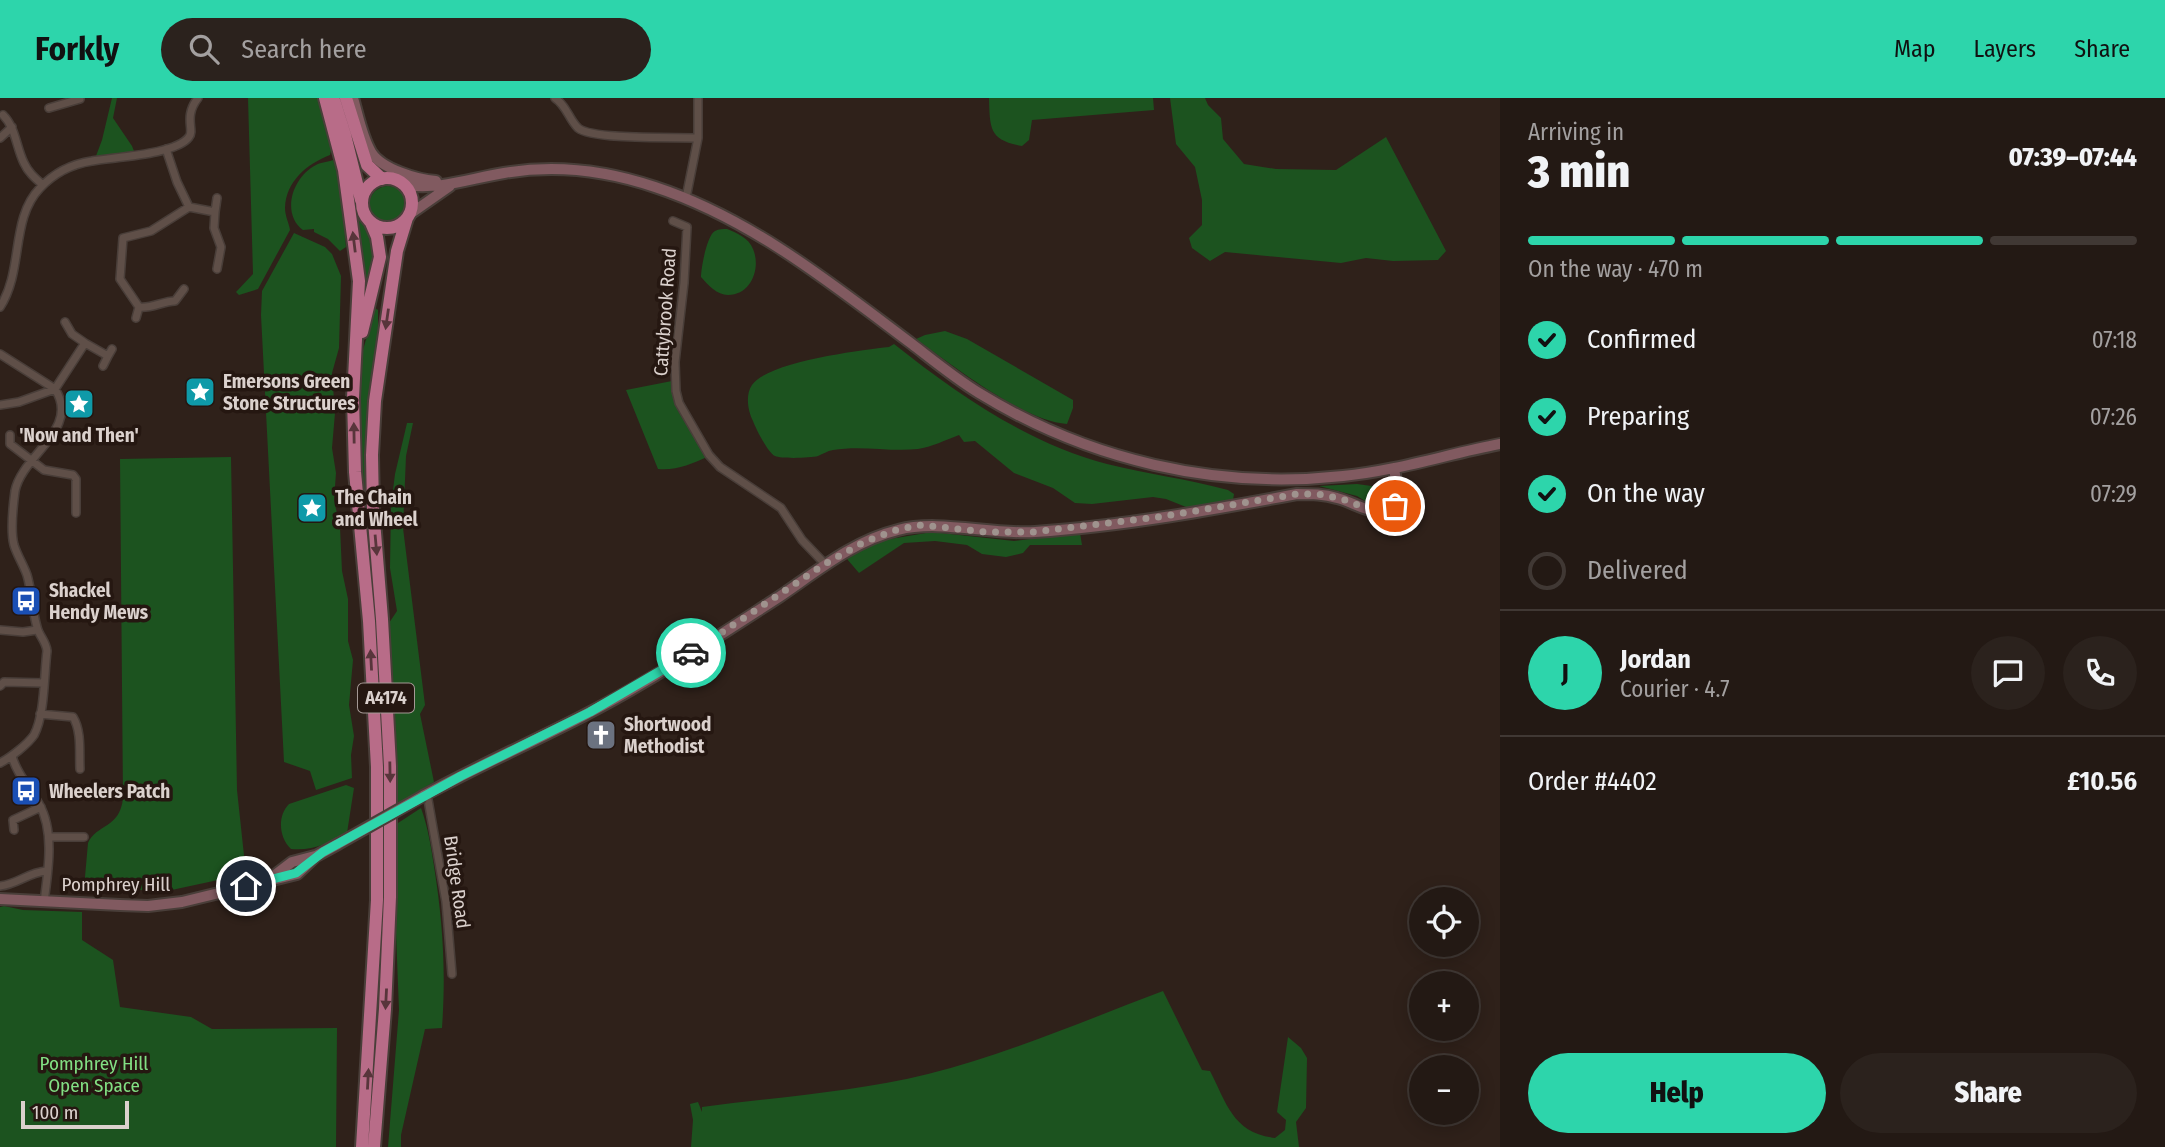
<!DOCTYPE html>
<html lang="en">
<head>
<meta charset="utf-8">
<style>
  body { margin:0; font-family:"Fira Sans Condensed",sans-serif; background:#2b221d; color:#f1f3f6; height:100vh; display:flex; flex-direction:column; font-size:26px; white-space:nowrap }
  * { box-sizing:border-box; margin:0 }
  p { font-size:23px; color:#a3a0a0 }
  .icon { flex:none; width:38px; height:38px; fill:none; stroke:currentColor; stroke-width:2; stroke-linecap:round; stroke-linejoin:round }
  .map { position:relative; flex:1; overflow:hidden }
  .drawer { display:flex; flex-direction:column; background:#231914; width:665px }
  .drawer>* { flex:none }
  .controls { position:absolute; left:1409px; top:789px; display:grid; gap:14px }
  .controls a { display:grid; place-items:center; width:70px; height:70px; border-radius:50%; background:#231914; box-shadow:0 4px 18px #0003,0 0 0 2px #403834; font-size:35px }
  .scale { position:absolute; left:21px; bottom:18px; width:108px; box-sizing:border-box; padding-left:7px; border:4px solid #dbd1cd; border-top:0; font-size:19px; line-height:24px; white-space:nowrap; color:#dbd1cd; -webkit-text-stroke:5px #251711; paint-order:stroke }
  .pin { position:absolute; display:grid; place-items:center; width:60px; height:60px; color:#fff; margin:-30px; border:4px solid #fff; border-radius:50%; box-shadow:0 2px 7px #0007 }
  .courier { position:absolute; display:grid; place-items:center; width:70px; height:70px; margin:-35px; border:5px solid #2dd5ab; border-radius:50%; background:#fff; color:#222; box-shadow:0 2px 9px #0007 }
  .summary em { font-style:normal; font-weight:800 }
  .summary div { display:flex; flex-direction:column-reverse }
  .summary { display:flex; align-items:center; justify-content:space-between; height:119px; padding:0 28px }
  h1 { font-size:46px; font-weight:800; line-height:52px }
  .bar { display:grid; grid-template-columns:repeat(4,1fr); gap:10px 7px; align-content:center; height:84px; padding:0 28px }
  .bar i { height:9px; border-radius:5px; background:#403834 }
  .bar .on { background:#2dd5ab }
  .bar p { grid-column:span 4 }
  .line { display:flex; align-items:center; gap:18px; padding:0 28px; border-top:2px solid #403834 }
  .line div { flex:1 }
  .round { display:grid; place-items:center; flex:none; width:74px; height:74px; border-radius:37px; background:#2b221d }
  ol { padding:0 28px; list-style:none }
  li { display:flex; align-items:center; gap:21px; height:77px }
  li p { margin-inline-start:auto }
  li .icon { padding:7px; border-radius:50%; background:#2dd5ab; color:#111; stroke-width:4 }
  li:last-child { color:#a3a0a0 }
  li i { width:38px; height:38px; border:4px solid #403834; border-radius:50% }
  .action { display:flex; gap:14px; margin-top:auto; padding:14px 28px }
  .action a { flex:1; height:80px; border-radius:42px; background:#2dd5ab; color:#111; font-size:28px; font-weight:800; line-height:80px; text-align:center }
  .action a+a { background:#2b221d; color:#f1f3f6 }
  header { display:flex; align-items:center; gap:42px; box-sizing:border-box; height:98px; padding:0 35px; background:#2dd5ab; color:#111 }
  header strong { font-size:33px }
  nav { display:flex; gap:38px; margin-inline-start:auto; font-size:24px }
  .search { width:490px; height:63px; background:#2b221d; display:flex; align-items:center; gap:18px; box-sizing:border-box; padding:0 24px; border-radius:38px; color:#a3a0a0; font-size:26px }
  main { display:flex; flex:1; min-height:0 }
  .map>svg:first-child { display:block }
  .green { fill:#1c531f }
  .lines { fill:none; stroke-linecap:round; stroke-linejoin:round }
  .minor-casing { stroke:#493e39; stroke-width:10 }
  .secondary-casing { stroke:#493e39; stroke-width:14 }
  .trunk-casing { stroke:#493e39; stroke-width:16 }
  .minor { stroke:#5f4f48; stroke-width:7 }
  .secondary { stroke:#815a60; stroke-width:10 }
  .trunk { stroke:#b86c88; stroke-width:12 }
  .secondary-bridge-casing { stroke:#493e39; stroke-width:14; stroke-linecap:butt }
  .secondary-bridge { stroke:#815a60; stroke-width:10 }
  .oneway { fill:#58353b }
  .done { stroke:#9f938e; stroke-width:7; stroke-dasharray:0 12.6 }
  .route { stroke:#2dd5ab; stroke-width:9 }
  .labels { text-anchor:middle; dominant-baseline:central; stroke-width:7; stroke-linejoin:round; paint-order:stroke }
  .shield { fill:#251711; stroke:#a49995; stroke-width:2 }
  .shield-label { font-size:18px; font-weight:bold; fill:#dbd1cd }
  .street-label { font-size:19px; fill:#dbd1cd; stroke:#251711 }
  .poi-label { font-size:19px; font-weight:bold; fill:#dbd1cd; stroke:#251711; text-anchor:start }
  .park-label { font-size:19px; fill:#82df83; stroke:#251711 }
</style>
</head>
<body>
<header>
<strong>Forkly</strong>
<div class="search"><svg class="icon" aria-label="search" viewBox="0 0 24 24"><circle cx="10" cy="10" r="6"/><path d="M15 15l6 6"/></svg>Search here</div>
<nav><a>Map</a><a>Layers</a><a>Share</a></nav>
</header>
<main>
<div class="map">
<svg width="1500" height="1049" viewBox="0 0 1500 1049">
  <rect width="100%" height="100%" fill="#2f211a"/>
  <path class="green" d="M112,0H117L113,20L132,48L134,53L107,58H96L102,42Z
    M248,0H321L333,44L330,57C307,66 286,83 285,110C285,118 289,125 290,132L258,191L239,197L236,194L253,176Z
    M989,0H1153L1154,12L1032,22L1029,42L1022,48C989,42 990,31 989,0Z
    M1170,0H1205L1208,7L1221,20L1223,41L1244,66L1276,71L1336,72L1386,39L1446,153L1438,162L1393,163L1366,160L1341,165L1225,154L1210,163L1192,150L1189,140L1202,127V102L1195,69L1176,46Z
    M333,62C346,87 344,122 346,149L340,153L328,141L314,134V131L303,132C281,116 292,79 316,67C321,64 328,64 333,62Z
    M369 107a19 19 0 1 1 38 0a19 19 0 1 1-38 0Z
    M358,121L371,136L375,155L364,191L355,123Z
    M727,131C737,135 749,140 753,151C761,169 752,197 728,197C717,197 708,187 701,179C701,170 707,137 715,133C719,131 723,131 727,131Z
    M294,135L325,149L332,156L341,178L339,250L332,275L335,315L332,350L336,375L334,402L340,429L342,473L348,501V543L353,562L349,607L354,638L351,657L352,680L316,692L310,673L284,664L261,217L262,193Z
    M375,210L378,212V240L369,422L382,628L383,820L382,881L371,1021L381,818L359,308L361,259Z
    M945,233L967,241L1073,302V310L1067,326C1023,323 952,267 916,241L925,237Z
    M894,246C957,296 1029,346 1107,366C1147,376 1188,381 1228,392L1234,396L1233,402L1191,411L1166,401L1153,399L1092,406L1075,405L1053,390L1014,375L975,343L964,344L959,337C946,342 931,349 918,351C890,354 861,347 833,352C827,353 823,356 818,358C811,360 781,361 775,358C768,355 756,331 753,323C748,313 745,297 752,287C767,264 861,252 889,249Z
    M672,283L678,313L707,359C692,366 675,373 658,371L626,292Z
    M407,325H413L406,358L403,430L425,607L420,616L434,684L397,706L389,525L397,513L390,470L391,408L395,376Z
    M231,359L237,692L246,776L167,793L84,790L88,745C96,726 120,731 123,700L120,361Z
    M1357,386L1386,390L1388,400L1383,406L1373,408L1357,398L1319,388Z
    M932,434L1014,443L1080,435L1082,447H1030L1023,455L1006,459L982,456L967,447L935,443L904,445L859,475L847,461L878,443Z
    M346,687L354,690L347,735C328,745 314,753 291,751C279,740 277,718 289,706Z
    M421,710C428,729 431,749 434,768C443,825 446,873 442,930L425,931L401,1037V1049H388L399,912L396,835L398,725Z
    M4,808L23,812L82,814V842L113,862L120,909L191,919L212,931L337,930L336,1049H0V809Z
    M1163,893L1202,972L1210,973C1227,1006 1233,1035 1275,1040L1285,1032L1286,1022L1277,1014L1288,939L1301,950L1307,960L1306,1010L1296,1024L1299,1049H691L693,1022L690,1006L698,1004L702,1014V1009C777,999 855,994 928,976C1008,956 1086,922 1163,893Z"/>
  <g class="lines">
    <g class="minor-casing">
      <path id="minor" d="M555,0C567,8 568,20 578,30C592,42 675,39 698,40
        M49,10L80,1
        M3,17C16,30 16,49 24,65C28,74 35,80 43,87
        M0,40L12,29
        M166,51L177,84L189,109L151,133L123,140L120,181L139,209C151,211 163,203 175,203L184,191
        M686,100L698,40V0
        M189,109L215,114L214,130L221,149L217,171
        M215,114L217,100
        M673,123L687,129L684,185L675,264L676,293L679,305L709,357L720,369L781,410L802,442L825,466
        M0,209C24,172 10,121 40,90C54,75 72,66 92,63C112,59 176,57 189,39C195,32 183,19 198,0
        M136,220L139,209
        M65,224L72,236L85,245
        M0,256L55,291C81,331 22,357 15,393C13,408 10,432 14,447C17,457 23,466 27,477C32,494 32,512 37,529C39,538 46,543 47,553C44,576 45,617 34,637C28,646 10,660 0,665
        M103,268L108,258
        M0,307L19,304L55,291L85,245L108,258L112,251
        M10,337V346L44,372L73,377L76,381V415
        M0,532L23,534L37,532
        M0,588L4,584L44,585
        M40,616L73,619C82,634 79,654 80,671
        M12,658C16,675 31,691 39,706C55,733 48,774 44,804
        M427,696L446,804L452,876
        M14,732L13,722L41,709
        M49,739H84
        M0,788C18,786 27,775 46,773"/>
    </g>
    <g class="secondary-casing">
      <path id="secondary" d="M353,0C358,17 362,39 371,54C381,71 418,82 436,83
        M404,87C441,92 468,81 504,75C556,66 605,72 655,89C752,121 832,186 912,246C934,263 956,281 979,295C1088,362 1216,392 1343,378C1396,373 1448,356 1500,346
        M410,116L450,88
        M423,698C496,658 573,627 644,584C690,557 734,528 779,499C816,474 853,443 898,432C939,421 991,437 1035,434C1123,428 1211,412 1297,396C1312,396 1324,396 1337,400C1358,405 1383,427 1399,402L1394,370
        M271,780L292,764L315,758
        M0,801L120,807L148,808L182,804L297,776L316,758L338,746"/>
    </g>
    <g class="trunk-casing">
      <path id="trunk" d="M325,0L344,72L359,183L353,300L355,374L369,523L377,669V802L362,1049
        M346,0L367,67L382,81
        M334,2L345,37L361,102
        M362 105a25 25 0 1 1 50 0a25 25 0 1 1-50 0Z
        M362,234L380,159L377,139L371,125
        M374,1049L385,911L390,799V668L382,521L373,410L372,357L375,303L397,153L407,120"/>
    </g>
    <use href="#minor" class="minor"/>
    <use href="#secondary" class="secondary"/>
    <use href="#trunk" class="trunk"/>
    <g class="secondary-bridge-casing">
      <path id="secondary-bridge" d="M338,746L423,698"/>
    </g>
    <use href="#secondary-bridge" class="secondary-bridge"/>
  </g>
  <defs><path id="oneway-solid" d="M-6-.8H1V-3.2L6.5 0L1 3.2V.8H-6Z" transform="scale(1.75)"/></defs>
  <g class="oneway">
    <use href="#oneway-solid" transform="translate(354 144) rotate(-97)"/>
    <use href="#oneway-solid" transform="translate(387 221) rotate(98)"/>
    <use href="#oneway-solid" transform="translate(354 335) rotate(-91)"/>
    <use href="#oneway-solid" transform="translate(376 447) rotate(85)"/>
    <use href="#oneway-solid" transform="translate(371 562) rotate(-93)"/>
    <use href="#oneway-solid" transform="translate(390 674) rotate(89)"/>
    <use href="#oneway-solid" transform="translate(386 901) rotate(93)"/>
    <use href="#oneway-solid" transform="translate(368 981) rotate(-87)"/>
  </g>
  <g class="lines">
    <path class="done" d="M691,555L825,466L864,444L896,432L921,427L986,434H1034L1159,419L1297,396H1318L1342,401L1380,415L1395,408"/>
    <path class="route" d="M246,788L296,775L323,754L461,678L590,614L691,555"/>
  </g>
  <defs>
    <g id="sight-square" transform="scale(1.575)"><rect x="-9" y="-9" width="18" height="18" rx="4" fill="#0f9aa8" stroke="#251711"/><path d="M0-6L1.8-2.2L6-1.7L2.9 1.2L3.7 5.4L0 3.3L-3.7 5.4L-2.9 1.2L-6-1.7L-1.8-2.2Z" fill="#fff"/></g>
    <g id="bus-square" transform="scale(1.575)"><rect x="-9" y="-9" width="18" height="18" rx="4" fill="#1a4fb4" stroke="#251711"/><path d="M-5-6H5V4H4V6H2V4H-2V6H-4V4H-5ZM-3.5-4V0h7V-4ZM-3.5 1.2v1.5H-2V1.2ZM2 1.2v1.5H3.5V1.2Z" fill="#fff"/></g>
    <g id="church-square" transform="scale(1.575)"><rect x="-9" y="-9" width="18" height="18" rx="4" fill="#6b7280" stroke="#251711"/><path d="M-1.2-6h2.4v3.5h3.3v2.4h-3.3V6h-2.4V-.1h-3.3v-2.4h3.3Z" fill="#fff"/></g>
  </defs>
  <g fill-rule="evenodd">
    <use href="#sight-square" x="200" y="294"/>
    <use href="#sight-square" x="79" y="306"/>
    <use href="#sight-square" x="312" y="410"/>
    <use href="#bus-square" x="26" y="503"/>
    <use href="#church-square" x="601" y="637"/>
    <use href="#bus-square" x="26" y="693"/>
  </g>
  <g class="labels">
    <rect class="shield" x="358" y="585.5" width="56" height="29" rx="5"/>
    <g class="shield-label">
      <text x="386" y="600">A4174</text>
    </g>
    <g class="street-label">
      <text transform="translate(665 214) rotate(-86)">Cattybrook Road</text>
      <text transform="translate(457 784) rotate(82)">Bridge Road</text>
      <text x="116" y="786">Pomphrey Hill</text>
    </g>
    <g class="poi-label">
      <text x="223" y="283">Emersons Green<tspan x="223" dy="22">Stone Structures</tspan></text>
      <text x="79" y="337" text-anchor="middle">'Now and Then'</text>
      <text x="335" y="399">The Chain<tspan x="335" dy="22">and Wheel</tspan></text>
      <text x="49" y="492">Shackel<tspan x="49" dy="22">Hendy Mews</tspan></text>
      <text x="624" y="626">Shortwood<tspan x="624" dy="22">Methodist</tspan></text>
      <text x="49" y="693">Wheelers Patch</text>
    </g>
    <g class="park-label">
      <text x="94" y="965">Pomphrey Hill<tspan x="94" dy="22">Open Space</tspan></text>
    </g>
  </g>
</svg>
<div class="controls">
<a><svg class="icon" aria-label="locate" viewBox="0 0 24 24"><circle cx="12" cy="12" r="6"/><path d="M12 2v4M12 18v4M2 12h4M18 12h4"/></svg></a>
<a>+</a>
<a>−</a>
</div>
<div class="scale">100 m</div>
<div class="pin" style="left:1395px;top:408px;background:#ea580c"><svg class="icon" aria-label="bag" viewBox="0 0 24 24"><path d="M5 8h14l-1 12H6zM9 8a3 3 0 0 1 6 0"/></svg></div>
<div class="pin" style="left:246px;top:788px;background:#1f2937"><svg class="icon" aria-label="home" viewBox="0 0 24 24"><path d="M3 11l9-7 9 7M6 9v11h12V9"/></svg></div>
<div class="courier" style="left:691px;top:555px"><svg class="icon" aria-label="car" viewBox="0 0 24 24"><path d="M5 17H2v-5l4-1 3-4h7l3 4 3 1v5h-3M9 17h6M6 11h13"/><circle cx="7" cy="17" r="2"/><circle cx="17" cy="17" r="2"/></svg></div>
</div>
<section class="drawer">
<div class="summary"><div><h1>3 min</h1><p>Arriving in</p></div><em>07:39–07:44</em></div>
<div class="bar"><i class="on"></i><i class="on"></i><i class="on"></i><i></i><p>On the way · 470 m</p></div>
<ol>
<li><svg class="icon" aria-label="check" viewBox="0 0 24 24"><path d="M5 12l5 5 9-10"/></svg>Confirmed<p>07:18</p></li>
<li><svg class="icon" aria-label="check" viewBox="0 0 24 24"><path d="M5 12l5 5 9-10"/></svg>Preparing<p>07:26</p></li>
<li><svg class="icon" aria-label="check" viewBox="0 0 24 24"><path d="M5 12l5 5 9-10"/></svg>On the way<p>07:29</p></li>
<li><i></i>Delivered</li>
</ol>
<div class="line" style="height:126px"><b class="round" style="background:#2dd5ab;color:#111">J</b><div><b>Jordan</b><p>Courier · 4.7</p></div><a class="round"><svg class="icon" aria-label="chat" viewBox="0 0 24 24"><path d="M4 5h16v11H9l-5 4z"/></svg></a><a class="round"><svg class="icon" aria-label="phone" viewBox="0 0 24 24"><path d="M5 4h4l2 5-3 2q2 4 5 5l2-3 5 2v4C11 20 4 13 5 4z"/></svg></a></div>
<div class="line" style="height:91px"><div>Order #4402</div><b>£10.56</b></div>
<div class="action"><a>Help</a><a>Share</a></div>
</section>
</main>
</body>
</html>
